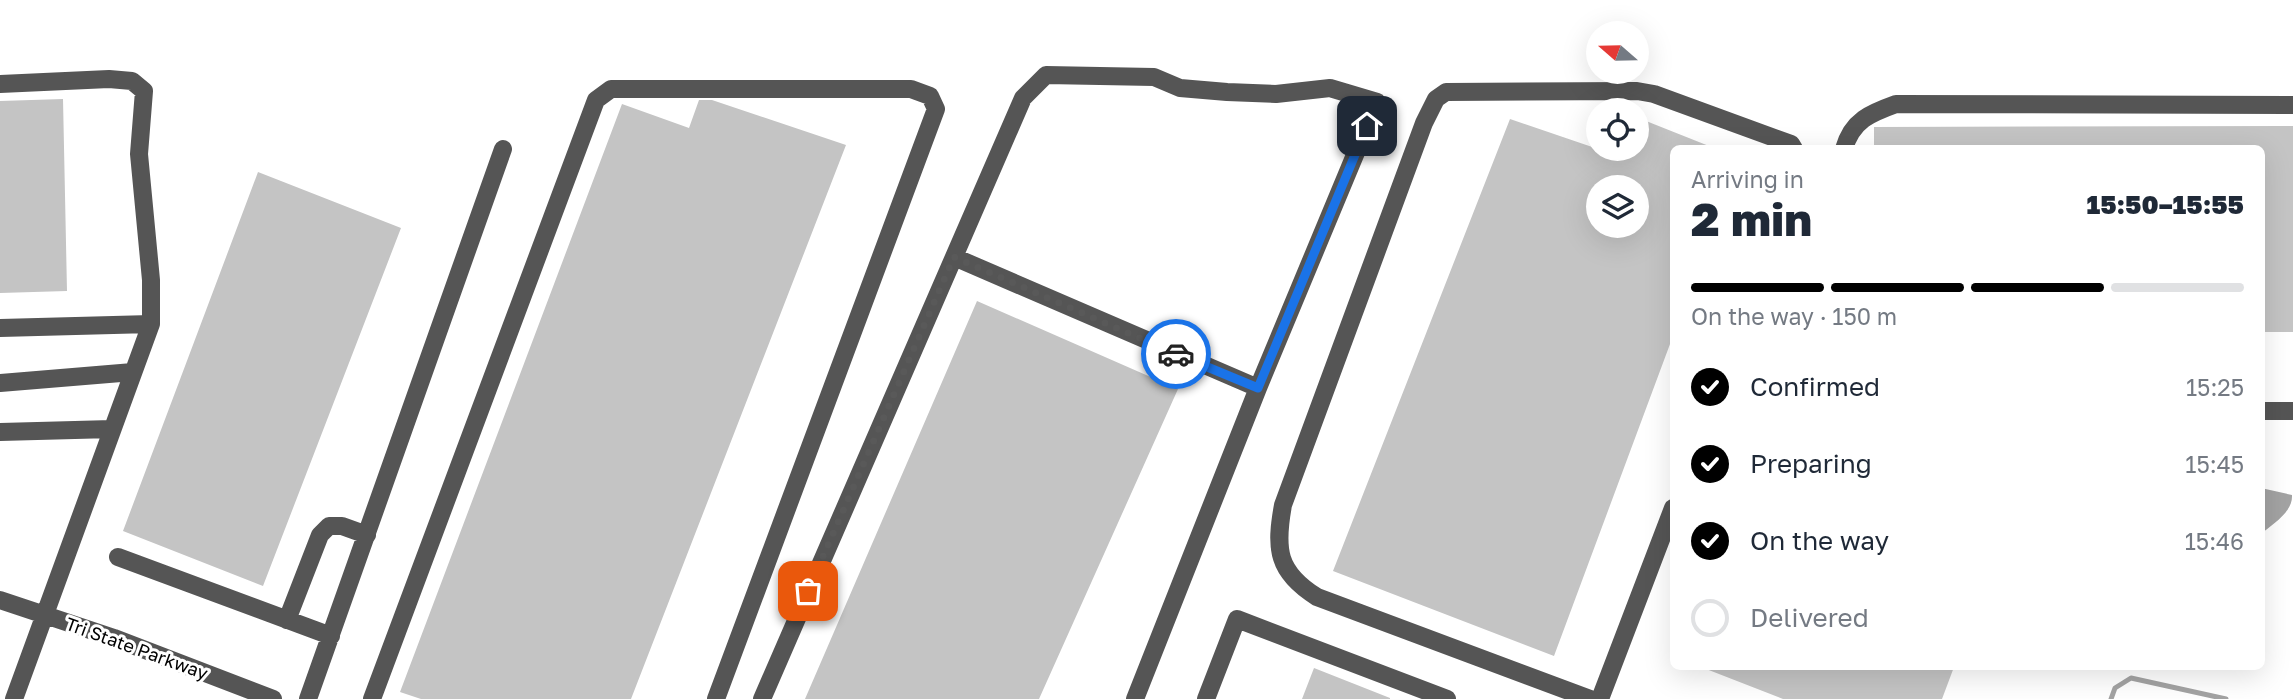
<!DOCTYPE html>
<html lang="en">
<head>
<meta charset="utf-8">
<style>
  body { margin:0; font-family:"Golos Text",sans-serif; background:#f6f6f7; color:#1f2937; height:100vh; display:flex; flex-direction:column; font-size:26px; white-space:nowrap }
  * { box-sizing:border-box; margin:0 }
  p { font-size:23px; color:#747a83 }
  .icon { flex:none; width:38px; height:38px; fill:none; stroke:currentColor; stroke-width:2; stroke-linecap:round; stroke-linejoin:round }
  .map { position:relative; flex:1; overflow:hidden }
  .panel { position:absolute; left:1670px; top:145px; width:595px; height:525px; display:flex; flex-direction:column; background:#fff; border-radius:10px; box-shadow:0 7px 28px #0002 }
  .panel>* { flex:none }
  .needle { width:46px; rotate:290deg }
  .controls { position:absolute; left:1586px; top:21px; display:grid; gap:14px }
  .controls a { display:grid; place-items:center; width:63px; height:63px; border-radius:50%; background:#fff; box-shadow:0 7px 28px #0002; font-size:35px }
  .pin { position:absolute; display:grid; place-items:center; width:60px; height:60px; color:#fff; margin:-30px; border-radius:14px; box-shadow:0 4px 10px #0006 }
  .courier { position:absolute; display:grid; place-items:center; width:70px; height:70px; margin:-35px; border:5px solid #1a73e8; border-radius:50%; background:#fff; color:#222; box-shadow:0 2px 9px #0007 }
  .headline em { font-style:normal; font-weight:800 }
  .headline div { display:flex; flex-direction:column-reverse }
  .headline { display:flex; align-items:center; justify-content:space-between; height:119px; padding:0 21px }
  h1 { font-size:46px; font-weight:800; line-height:52px }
  .bar { display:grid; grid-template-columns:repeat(4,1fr); gap:10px 7px; align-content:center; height:84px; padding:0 21px }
  .bar i { height:9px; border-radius:5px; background:#e0e1e3 }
  .bar .active { background:#000 }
  .bar p { grid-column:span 4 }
  ol { padding:0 21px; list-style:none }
  li { display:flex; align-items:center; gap:21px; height:77px }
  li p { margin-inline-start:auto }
  li .icon { padding:7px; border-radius:50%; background:#000; color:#fff; stroke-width:4 }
  li:last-child { color:#747a83 }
  li i { width:38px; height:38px; border:4px solid #e0e1e3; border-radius:50% }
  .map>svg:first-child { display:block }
  .water { fill:#a3a3a3 }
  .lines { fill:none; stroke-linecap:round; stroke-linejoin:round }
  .stream { stroke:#a3a3a3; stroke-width:5 }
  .building { fill:#c4c4c4; fill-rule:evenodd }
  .minor { stroke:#555; stroke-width:18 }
  .done { stroke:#595959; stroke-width:7; stroke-dasharray:0 12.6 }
  .route { stroke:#1a73e8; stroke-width:9 }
  .labels { text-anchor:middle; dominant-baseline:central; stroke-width:6; stroke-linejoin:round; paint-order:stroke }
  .street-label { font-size:18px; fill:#000; stroke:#fff }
</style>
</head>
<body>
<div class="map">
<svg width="2293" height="699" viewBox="0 0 2293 699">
  <rect width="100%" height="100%" fill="#fff"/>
  <path class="water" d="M2261,488L2292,495C2293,512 2273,524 2261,534Z"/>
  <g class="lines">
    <path class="stream" d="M2111,699L2115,688L2131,678L2226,699"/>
  </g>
  <path class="building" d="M63,99L67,291L0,293V101Z
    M699,100H712L846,145L631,699H421L400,692L622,104L689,128Z
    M1636,117L1714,148L1673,149V336L1554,656L1333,571L1510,119L1598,149H1636ZM1598,187H1636V226H1598Z
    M2293,126V332H2261V149H1874V127Z
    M258,172L401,228L263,586L123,531Z
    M977,301L1178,389L1039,699H805Z
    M1701,667H1954L1942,699H1783Z
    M1314,668L1390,698V699H1302Z"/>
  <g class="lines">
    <path class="minor" d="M0,84L109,79L132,81L144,91L139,154L151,280V324L14,699
      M1844,149C1852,120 1871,113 1896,104L2293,105
      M954,257L1258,388
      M0,328L151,324
      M0,383L133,372
      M2261,411H2293
      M0,432L112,429
      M118,557L331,636
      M0,600L114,638L273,699
      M287,620L320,535L329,526H342L367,535
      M308,699L503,149
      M372,699L596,100L611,89H911L930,96L936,109L716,699
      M762,699L1023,98L1046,75L1154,77L1180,88L1227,92L1276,94L1330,88L1377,102L1258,388L1135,699
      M1206,699L1237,619L1447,699
      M1590,699L1317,597C1277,572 1275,549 1283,505L1424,123L1436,99L1446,92L1637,91L1654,94L1791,144L1794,149
      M1600,699L1673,508"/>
  </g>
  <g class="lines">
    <path class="done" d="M808,591L954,257L1176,354"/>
    <path class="route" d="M1176,354L1258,388L1367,126"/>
  </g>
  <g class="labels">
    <g class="street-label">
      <text transform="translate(137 648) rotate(20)">Tri State Parkway</text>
    </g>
  </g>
</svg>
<div class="controls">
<a><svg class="needle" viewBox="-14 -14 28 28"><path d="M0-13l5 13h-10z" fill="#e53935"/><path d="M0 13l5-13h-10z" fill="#747a83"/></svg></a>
<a><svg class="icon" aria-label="locate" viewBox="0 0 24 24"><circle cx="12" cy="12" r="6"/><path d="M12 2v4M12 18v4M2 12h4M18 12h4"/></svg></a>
<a><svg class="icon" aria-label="layers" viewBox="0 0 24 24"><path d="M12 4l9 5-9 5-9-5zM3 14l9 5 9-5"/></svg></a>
</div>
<div class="pin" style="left:808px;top:591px;background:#ea580c"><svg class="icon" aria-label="bag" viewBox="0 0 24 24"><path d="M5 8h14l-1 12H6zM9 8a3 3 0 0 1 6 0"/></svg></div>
<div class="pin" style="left:1367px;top:126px;background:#1f2937"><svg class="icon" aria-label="home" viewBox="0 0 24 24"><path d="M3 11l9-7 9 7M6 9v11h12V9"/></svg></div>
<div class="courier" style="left:1176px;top:354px"><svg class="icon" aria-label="car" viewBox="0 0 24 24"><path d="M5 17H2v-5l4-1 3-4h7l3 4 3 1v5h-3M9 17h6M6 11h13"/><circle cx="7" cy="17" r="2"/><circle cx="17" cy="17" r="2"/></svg></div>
<section class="panel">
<div class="headline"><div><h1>2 min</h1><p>Arriving in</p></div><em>15:50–15:55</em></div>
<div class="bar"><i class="active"></i><i class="active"></i><i class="active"></i><i></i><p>On the way · 150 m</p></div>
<ol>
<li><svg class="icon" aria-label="check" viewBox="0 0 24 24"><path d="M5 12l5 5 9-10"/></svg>Confirmed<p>15:25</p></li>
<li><svg class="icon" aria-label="check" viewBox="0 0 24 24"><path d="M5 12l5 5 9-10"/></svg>Preparing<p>15:45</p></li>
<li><svg class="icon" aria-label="check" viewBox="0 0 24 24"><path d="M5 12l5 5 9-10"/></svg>On the way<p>15:46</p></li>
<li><i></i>Delivered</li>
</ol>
</section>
</div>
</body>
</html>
